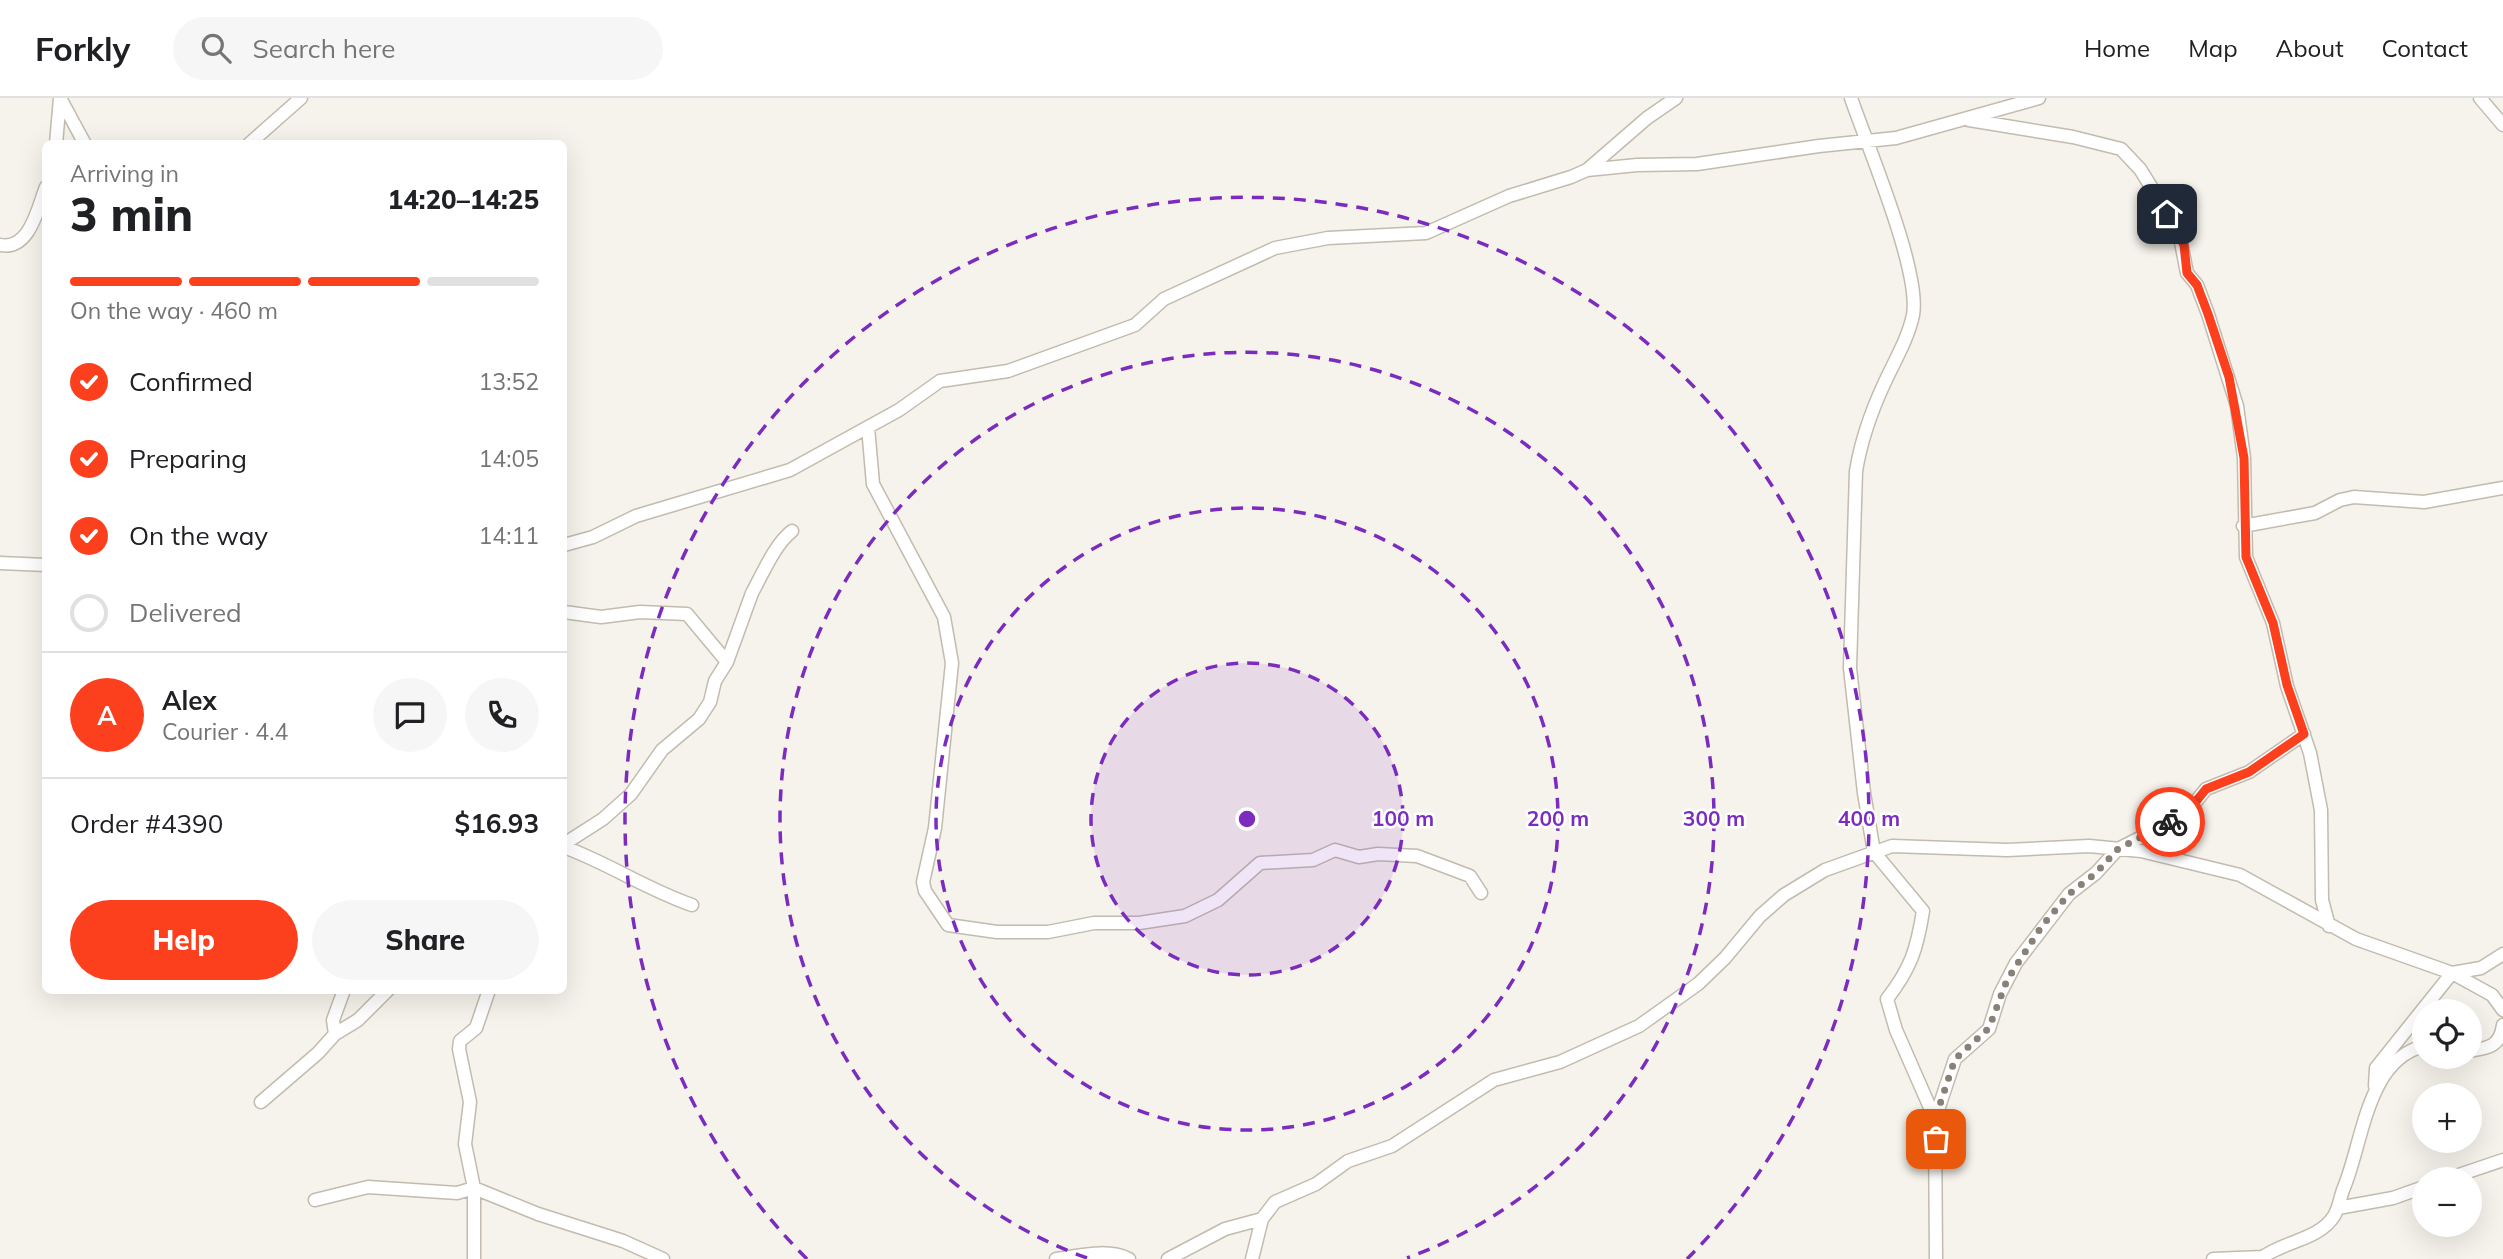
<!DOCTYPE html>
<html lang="en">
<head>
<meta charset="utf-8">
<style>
  body { margin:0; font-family:Mulish,sans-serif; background:#f6f6f6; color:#202124; height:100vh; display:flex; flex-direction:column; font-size:26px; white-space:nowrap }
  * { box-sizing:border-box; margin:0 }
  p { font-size:23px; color:#757577 }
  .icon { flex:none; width:38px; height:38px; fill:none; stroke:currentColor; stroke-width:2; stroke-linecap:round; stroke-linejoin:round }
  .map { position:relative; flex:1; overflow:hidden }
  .sheet { position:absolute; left:42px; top:42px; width:525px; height:854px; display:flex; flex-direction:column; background:#fff; border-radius:10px; box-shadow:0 7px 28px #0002 }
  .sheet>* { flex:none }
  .controls { position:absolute; left:2412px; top:901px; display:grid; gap:14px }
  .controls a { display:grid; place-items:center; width:70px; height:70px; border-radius:50%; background:#fff; box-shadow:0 7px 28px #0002; font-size:35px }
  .pin { position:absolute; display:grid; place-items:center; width:60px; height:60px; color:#fff; margin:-30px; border-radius:14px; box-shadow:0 4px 10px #0006 }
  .courier { position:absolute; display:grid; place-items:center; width:70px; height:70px; margin:-35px; border:5px solid #fc3f1d; border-radius:50%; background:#fff; color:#222; box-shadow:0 2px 9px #0007 }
  .head em { font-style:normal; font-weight:800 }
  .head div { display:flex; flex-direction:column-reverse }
  .head { display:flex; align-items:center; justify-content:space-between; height:119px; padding:0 28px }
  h1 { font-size:46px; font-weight:800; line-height:52px }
  .bar { display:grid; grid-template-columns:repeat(4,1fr); gap:10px 7px; align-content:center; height:84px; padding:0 28px }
  .bar i { height:9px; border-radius:5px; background:#e0e0e0 }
  .bar .active { background:#fc3f1d }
  .bar p { grid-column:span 4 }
  .line { display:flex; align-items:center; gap:18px; padding:0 28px; border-top:2px solid #e0e0e0 }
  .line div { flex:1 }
  .round { display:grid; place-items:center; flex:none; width:74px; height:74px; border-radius:37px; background:#f6f6f6 }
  ol { padding:0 28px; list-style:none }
  li { display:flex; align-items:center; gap:21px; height:77px }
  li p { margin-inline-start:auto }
  li .icon { padding:7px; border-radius:50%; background:#fc3f1d; color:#fff; stroke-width:4 }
  li:last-child { color:#757577 }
  li i { width:38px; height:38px; border:4px solid #e0e0e0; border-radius:50% }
  .cta { display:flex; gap:14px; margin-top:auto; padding:14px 28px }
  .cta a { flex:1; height:80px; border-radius:42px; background:#fc3f1d; color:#fff; font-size:28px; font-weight:800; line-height:80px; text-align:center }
  .cta a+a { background:#f6f6f6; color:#202124 }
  header { display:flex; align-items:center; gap:42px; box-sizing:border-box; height:98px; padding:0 35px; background:#fff; border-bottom:2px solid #e0e0e0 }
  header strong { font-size:33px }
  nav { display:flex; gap:38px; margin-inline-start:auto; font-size:24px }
  .search { width:490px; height:63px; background:#f6f6f6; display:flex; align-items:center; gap:18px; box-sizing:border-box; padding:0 24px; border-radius:38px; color:#757577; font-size:26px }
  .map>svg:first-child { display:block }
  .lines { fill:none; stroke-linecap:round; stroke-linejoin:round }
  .street-casing { stroke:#c2bbae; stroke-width:15 }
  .street { stroke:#fff; stroke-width:12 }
  .done { stroke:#878178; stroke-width:7; stroke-dasharray:0 12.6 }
  .route { stroke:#fc3f1d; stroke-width:9 }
  .ring { fill:none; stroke:#7b2cbf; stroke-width:3.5; stroke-dasharray:12 9 }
  .centre { fill:#7b2cbf; stroke:#fff; stroke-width:3.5 }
  .ring-label { font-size:21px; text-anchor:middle; font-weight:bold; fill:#7b2cbf; stroke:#fff; stroke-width:5; stroke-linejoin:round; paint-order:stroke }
</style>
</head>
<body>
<header>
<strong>Forkly</strong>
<div class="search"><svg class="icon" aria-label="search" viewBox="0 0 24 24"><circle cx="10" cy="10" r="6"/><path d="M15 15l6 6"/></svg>Search here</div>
<nav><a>Home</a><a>Map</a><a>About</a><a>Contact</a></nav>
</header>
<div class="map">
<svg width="2503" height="1161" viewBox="0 0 2503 1161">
  <rect width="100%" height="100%" fill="#f6f3ec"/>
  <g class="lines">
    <g class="street-casing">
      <path id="street" d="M60,0L85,46
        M1851,0C1867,47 1921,173 1913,217C1908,241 1894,264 1884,286C1871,314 1861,343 1856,373L1850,570L1864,695L1874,754L1923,813C1917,851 1911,870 1887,901L1896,932L1935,1021L1936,1161
        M2480,0L2503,27
        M1969,22L2073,39L2121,51L2140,71L2179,134L2187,175L2197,187L2208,216L2237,308L2244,360L2246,459L2273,525L2287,588L2310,655L2321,712L2322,802L2329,828
        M56,46L60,0
        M249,46L301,0
        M1587,72L1637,67L1697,66L1819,48L1896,40L2039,0
        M0,147C30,153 38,109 46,89
        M868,329L873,386L944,519L952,565L935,730L923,784L925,793L948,827L997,834H1048L1094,825H1139L1185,818L1218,802L1260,765L1313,762L1335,752L1359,759L1378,756L1417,758L1470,778L1481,795
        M2243,428L2315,415L2340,402L2354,399L2424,404L2503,390
        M564,447L593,439L636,418L790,372L899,312L940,283L1008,273L1135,227L1164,201L1275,150L1328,140L1426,135L1509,98L1571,79L1587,72L1647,20L1676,0
        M0,465L46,467
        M564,514L601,519L640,514L687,516L727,564
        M564,746L603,721L631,696L662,652L699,621L710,604L715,583L727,564L752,495C763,475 775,446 792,433
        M564,749C608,765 646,791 692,807
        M335,936L333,922L344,892
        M2469,953C2488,950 2500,949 2503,927
        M2375,988L2376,970L2452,875L2492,897L2503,912
        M261,1004L318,955L335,936L358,922L388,892
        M1935,1021L1955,961L1989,931L2000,896L2016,865L2069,796L2096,775L2118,751L2185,717L2206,691L2249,674L2304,636
        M2444,1082L2503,1062
        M315,1102L368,1089L457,1095L474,1090L538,1116L623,1143L663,1161
        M2338,1110L2393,1100L2424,1089
        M474,1161V1090L465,1046L470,1004L459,951L460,943L476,930L489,892
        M1056,1161C1079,1158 1107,1150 1129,1161
        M1168,1161L1225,1131L1262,1121
        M1252,1161L1262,1121L1275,1104L1316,1086L1348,1063L1392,1048L1494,982L1560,964L1639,928L1698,886L1725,860L1760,818L1784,797L1825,772L1892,748L2007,752L2089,748L2141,753L2240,777L2356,841L2452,875L2481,870L2503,856
        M2213,1161L2263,1159
        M2260,1161C2282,1143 2318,1143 2334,1118C2339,1110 2340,1100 2343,1092C2363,1046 2366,962 2424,948"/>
    </g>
    <use href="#street" class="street"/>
  </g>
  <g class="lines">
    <path class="done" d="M1936,1041L1935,1021L1955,961L1989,930L2007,882L2042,828L2069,796L2096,775L2118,751L2170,724"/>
    <path class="route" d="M2167,116L2184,147L2187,175L2197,187L2208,216L2229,279L2244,360L2246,459L2273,525L2287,587L2304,636L2249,674L2206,691L2185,717L2170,724"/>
  </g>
  <circle cx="1247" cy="721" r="156" fill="#7b2cbf" fill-opacity=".12"/>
  <g class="ring">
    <circle cx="1247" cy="721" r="156"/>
    <circle cx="1247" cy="721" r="311"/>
    <path d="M1087 1160A467 467 0 1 1 1407 1160"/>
    <path d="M807 1161A622 622 0 1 1 1687 1161"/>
  </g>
  <circle cx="1247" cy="721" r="10" class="centre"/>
  <g class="ring-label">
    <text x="1403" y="728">100 m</text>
    <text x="1558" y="728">200 m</text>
    <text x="1714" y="728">300 m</text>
    <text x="1869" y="728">400 m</text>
  </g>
</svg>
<div class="controls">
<a><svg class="icon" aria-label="locate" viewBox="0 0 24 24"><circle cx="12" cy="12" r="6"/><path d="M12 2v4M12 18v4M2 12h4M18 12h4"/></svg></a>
<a>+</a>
<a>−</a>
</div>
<div class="pin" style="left:1936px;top:1041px;background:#ea580c"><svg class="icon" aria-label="bag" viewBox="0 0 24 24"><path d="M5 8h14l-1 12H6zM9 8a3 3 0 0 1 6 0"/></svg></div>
<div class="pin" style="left:2167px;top:116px;background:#1f2937"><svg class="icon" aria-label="home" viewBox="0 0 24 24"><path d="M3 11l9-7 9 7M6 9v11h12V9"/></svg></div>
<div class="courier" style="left:2170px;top:724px"><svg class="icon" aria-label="bike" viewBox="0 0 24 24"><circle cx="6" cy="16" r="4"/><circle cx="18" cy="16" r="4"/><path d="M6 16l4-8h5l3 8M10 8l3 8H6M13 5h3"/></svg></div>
<section class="sheet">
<div class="head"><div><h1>3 min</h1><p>Arriving in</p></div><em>14:20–14:25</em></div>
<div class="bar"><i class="active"></i><i class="active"></i><i class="active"></i><i></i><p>On the way · 460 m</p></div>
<ol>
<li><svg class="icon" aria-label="check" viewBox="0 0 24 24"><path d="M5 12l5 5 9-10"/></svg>Confirmed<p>13:52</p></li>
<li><svg class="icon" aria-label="check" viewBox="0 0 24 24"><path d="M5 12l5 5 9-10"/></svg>Preparing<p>14:05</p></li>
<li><svg class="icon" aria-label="check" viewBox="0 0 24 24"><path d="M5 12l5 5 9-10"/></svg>On the way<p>14:11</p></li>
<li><i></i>Delivered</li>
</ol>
<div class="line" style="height:126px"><b class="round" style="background:#fc3f1d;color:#fff">A</b><div><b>Alex</b><p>Courier · 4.4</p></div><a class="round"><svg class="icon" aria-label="chat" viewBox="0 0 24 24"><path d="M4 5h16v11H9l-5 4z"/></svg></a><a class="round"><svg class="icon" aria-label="phone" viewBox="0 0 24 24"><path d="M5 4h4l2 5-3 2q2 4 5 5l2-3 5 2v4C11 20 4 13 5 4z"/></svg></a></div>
<div class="line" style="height:91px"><div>Order #4390</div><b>$16.93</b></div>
<div class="cta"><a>Help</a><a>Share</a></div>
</section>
</div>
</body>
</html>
